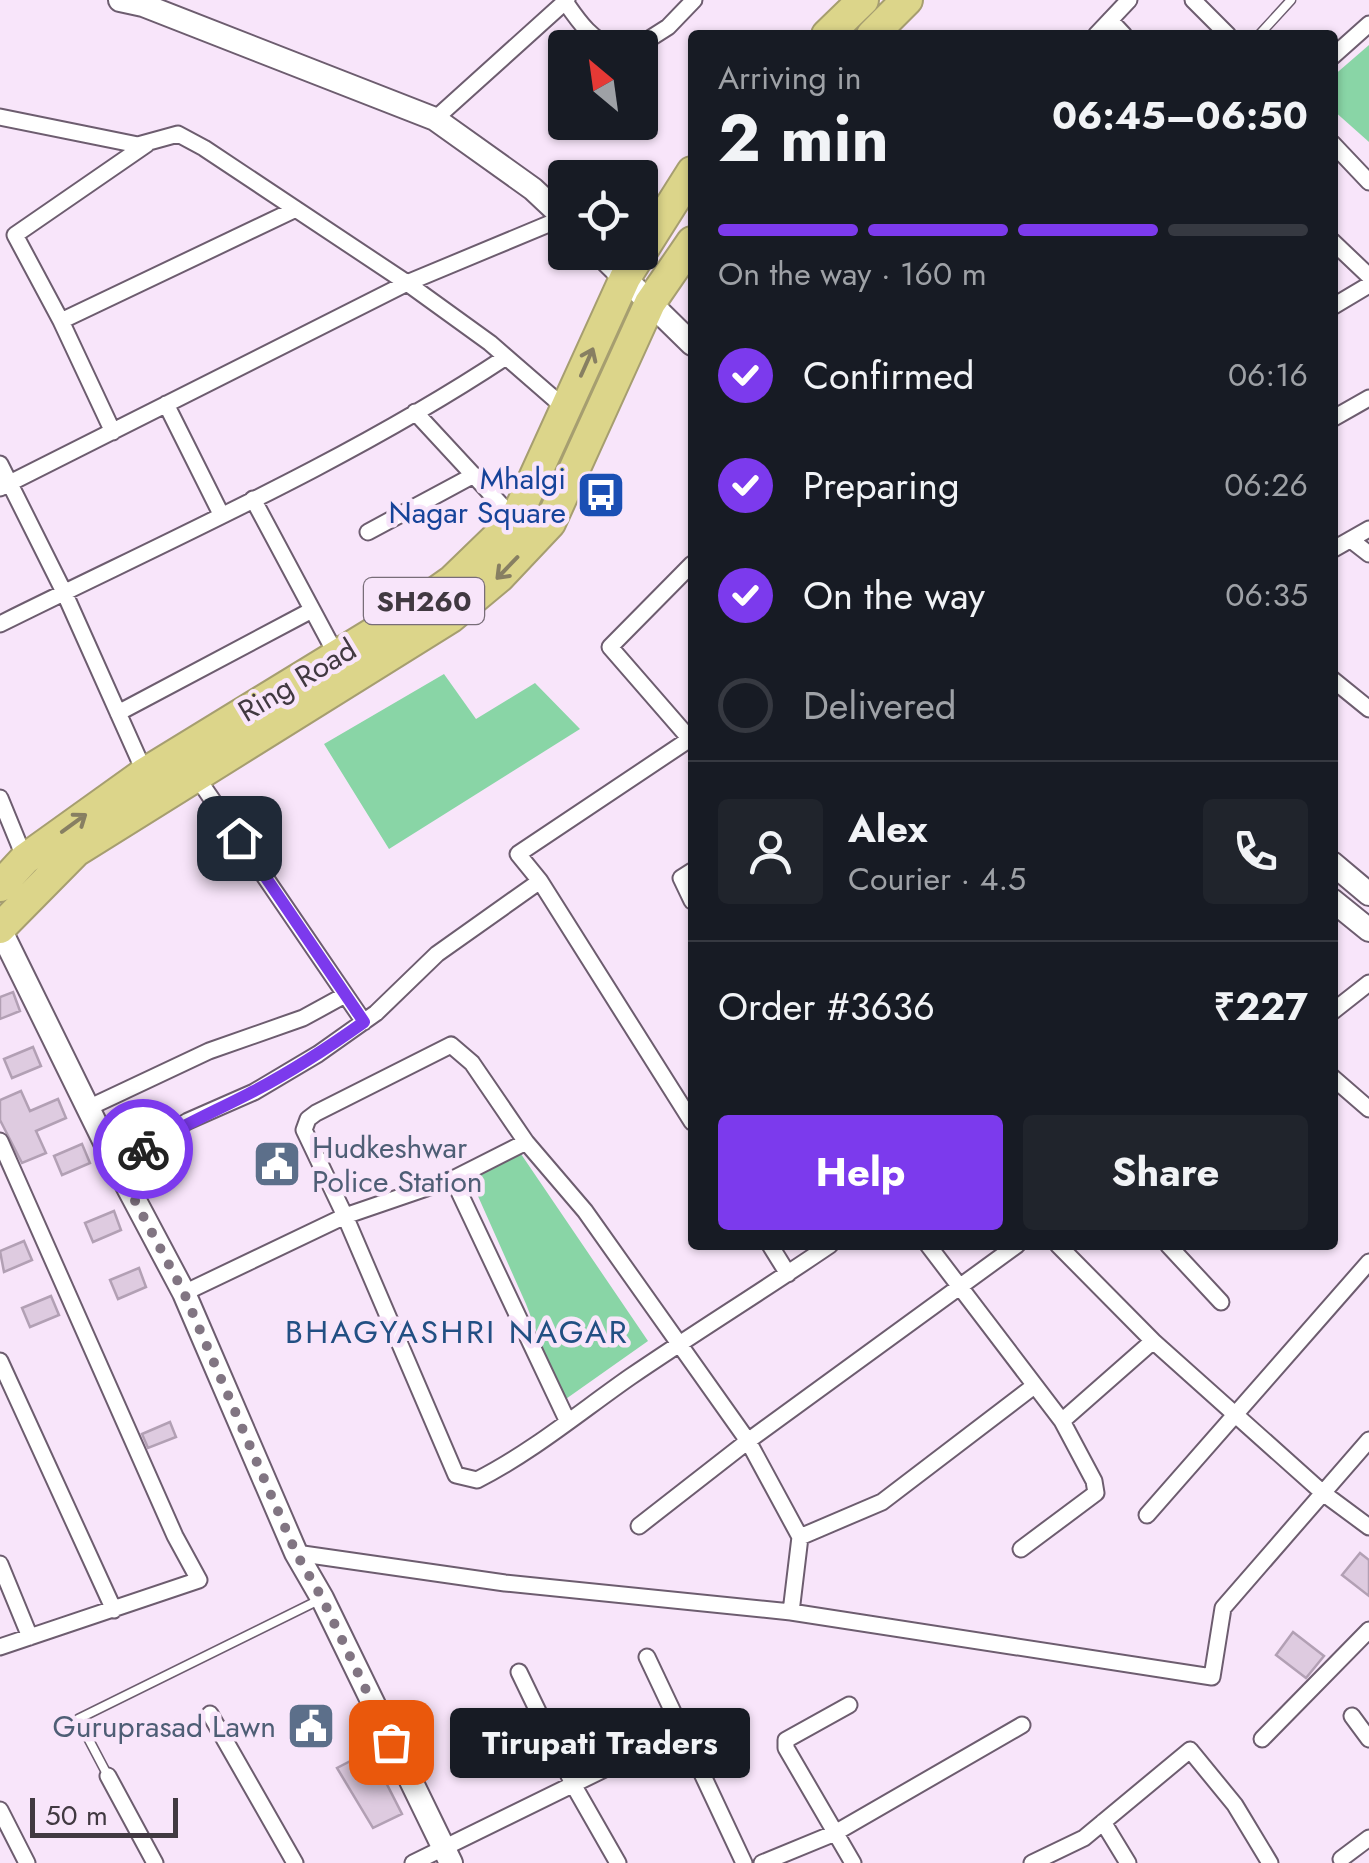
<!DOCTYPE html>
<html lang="en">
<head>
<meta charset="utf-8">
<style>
  body { margin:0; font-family:Jost,sans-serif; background:#20242c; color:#f1f3f6; height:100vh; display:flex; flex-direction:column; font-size:38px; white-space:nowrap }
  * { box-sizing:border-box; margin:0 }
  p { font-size:32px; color:#9ea1a6 }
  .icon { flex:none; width:55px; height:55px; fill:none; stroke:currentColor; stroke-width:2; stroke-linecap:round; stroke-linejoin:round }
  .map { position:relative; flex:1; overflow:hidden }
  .panel { position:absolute; left:688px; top:30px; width:650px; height:1220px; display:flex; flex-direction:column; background:#171b24; border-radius:10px; box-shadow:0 2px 8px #0004 }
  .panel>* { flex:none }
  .needle { width:65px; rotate:331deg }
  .controls { position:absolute; left:548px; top:30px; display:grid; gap:20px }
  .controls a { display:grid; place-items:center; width:110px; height:110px; border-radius:10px; background:#171b24; box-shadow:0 2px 8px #0004; font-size:50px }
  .scale { position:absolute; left:30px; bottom:25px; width:148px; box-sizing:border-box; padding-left:10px; border:5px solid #413941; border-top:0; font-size:28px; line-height:35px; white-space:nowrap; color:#413941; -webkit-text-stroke:8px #f8e5fa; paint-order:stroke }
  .pin { position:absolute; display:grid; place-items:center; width:85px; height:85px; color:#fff; margin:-42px; border-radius:20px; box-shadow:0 5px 15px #0006 }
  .courier { position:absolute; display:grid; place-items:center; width:100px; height:100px; margin:-50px; border:8px solid #7c3aed; border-radius:50%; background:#fff; color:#222; box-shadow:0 2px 12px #0007 }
  .bubble { position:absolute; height:70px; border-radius:10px; background:#171b24; box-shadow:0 2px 8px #0004; font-size:32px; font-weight:700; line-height:70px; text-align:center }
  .headline em { font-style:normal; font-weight:700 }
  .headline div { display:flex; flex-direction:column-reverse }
  .headline { display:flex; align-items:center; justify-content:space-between; height:170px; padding:0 30px }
  h1 { font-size:65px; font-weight:700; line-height:75px }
  .bar { display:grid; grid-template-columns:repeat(4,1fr); gap:15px 10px; align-content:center; height:120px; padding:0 30px }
  .bar i { height:12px; border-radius:8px; background:#363941 }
  .bar .on { background:#7c3aed }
  .bar p { grid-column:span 4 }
  .line { display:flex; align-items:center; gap:25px; padding:0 30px; border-top:2px solid #363941 }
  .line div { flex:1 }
  .round { display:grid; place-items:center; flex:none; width:105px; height:105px; border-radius:10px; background:#20242c }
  ol { padding:0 30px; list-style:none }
  li { display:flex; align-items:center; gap:30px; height:110px }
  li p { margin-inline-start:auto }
  li .icon { padding:10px; border-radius:50%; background:#7c3aed; color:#fff; stroke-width:4 }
  li:last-child { color:#9ea1a6 }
  li i { width:55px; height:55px; border:5px solid #363941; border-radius:50% }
  .button { display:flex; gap:20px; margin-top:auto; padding:20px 30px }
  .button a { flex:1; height:115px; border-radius:10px; background:#7c3aed; color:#fff; font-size:40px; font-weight:700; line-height:115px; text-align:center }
  .button a+a { background:#20242c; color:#f1f3f6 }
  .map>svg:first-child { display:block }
  .green { fill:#89d5a6 }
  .building { fill:#decbe0; stroke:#b2a0b4; stroke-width:2.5 }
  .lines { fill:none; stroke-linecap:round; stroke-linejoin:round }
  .lane-casing { stroke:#6d5d6f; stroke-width:11 }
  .street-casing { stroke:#6d5d6f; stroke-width:19 }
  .secondary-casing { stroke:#6d5d6f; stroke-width:26 }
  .highway-casing { stroke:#a69e70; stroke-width:34 }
  .lane { stroke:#fff; stroke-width:8 }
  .street { stroke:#fff; stroke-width:15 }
  .secondary { stroke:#fff; stroke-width:22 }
  .highway { stroke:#dcd58a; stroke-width:30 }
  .oneway { stroke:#877f62 }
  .done { stroke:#817582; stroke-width:10; stroke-dasharray:0 18 }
  .route { stroke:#7c3aed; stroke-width:12 }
  .labels { text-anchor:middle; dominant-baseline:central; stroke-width:9; stroke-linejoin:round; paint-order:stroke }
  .shield { fill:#f8e5fa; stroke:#786d78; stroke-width:2.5 }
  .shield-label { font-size:28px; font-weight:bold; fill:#413941 }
  .transit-label { font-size:30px; fill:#164399; stroke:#f8e5fa; text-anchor:end }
  .street-label { font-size:30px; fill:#413941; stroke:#f8e5fa }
  .service-label { font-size:30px; fill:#4e5e75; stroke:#f8e5fa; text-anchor:start }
  .neighbourhood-label { font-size:32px; letter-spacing:2.5px; fill:#224f83; stroke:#f8e5fa }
</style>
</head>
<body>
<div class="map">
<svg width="1369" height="1863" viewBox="0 0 1369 1863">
  <rect width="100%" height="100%" fill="#f8e5fa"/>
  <path class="green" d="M1369,45V142L1333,110L1332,77Z
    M444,674L476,719L535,683L580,729L389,849L324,744Z
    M521,1154L648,1341L563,1401L526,1304L469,1176Z"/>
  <path class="building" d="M13,992L20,1011L0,1019V997Z
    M33,1047L41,1066L12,1078L4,1059Z
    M21,1091L30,1111L58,1099L66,1118L36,1131L46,1153L22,1163L0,1120V1100Z
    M82,1144L90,1163L62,1175L54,1156Z
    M114,1211L121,1230L93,1242L85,1223Z
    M24,1241L32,1260L4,1272L0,1251Z
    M139,1268L146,1287L118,1299L110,1280Z
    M51,1296L59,1315L30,1327L22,1308Z
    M170,1422L176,1437L148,1448L142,1434Z
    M1360,1553L1369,1560V1596L1342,1575Z
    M1293,1632L1324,1656L1306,1678L1276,1655Z
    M370,1751L402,1814L373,1828L337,1768Z"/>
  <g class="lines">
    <g class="lane-casing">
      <path id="lane" d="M1259,35L1291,0
        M108,1776L78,1719L319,1600"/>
    </g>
    <g class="street-casing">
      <path id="street" d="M1193,0L1228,35
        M566,3C579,22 593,42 616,48
        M1110,20L1124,35
        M1096,35L1129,0
        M635,48L668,27L694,0
        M1332,57L1369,24
        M0,117L138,145L178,134L204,148L407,283L490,343L566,409
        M435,119L567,0
        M1332,143L1369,182
        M1332,241L1369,276
        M1332,307L1369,285
        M61,321L296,209
        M166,404L221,514
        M415,412L515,520
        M1332,419L1369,398
        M113,432L61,321L15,235L147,144
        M0,464L64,592L145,773
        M0,488L407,283L563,218
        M253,499L337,656
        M368,532L474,475
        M1351,540L1369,554
        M1332,550L1369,529
        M0,624C169,540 349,461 506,357
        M1332,679L1369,709
        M118,713L312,610
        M690,739L610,647L692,564
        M196,776L364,1022
        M0,798L25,859
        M692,871L681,878L692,901
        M540,881L692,1122
        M1332,1012L1369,983
        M1332,1077L1369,1109
        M88,1108L209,1051L303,1018L345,995
        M0,1141L175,1536L199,1580L0,1647
        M526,1142L472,1063L451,1045L316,1113L308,1119L304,1130L345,1216L456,1475L477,1480C532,1452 580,1412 630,1377C696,1332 764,1290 830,1245
        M116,1165L188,1121L254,1092L318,1054L376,1013L437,954L540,881L518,854L690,739L692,741
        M453,1179L567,1420
        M770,1245L788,1274
        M928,1245L1062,1421L1094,1481L1096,1493L1021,1549
        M1058,1245L1153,1341L1062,1421
        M1168,1245L1221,1302
        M184,1293L345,1216L453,1179L526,1142L585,1211L748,1441L1017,1245
        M1153,1341L1323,1493L1369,1527
        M0,1361L114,1610
        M1147,1515L1369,1262
        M639,1526L748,1441L800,1537L791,1612
        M800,1537L882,1502L1034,1386
        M296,1553L505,1583L791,1612L1212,1677L1223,1608L1369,1440
        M0,1564L30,1637
        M647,1657L682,1731
        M519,1672L574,1786L618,1863
        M849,1705L786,1740V1748L853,1863
        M210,1714L295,1863
        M1352,1716L1369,1739
        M1262,1739L1369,1630
        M108,1776L155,1863
        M0,1810L27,1863
        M1103,1822L1128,1863
        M1341,1859L1369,1838
        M413,1863L682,1731L744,1863
        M762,1863L835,1833L1022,1725
        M1032,1863L1084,1838L1190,1750L1235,1805L1270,1863"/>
    </g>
    <g class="secondary-casing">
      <path id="secondary" d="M120,0L143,5L435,119L533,189L565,219
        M598,252L692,344
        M1332,863L1369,894
        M1332,900L1369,930
        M0,929L116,1165L184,1293L296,1553L322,1598L451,1863"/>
    </g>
    <g class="highway-casing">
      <path id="highway" d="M827,35L863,0
        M872,35L907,0
        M0,886L25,859L145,773L408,612L452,581L515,520L625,278L692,172
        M0,928L76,851L451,617L499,577L550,523L650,303L692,242"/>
    </g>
    <use href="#lane" class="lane"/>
    <use href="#street" class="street"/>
    <use href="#secondary" class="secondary"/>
    <use href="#highway" class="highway"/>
  </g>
  <defs><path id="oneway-shaft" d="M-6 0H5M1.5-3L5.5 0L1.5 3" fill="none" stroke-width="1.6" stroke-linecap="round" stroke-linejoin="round" transform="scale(2.5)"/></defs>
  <g class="oneway">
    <use href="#oneway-shaft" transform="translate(587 362) rotate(-66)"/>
    <use href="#oneway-shaft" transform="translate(507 568) rotate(134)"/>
    <use href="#oneway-shaft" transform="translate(74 823) rotate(-36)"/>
  </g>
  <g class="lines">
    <path class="done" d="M143,1149L116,1165L184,1293L296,1553L322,1598L391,1742"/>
    <path class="route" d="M143,1149C180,1126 218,1110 256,1090C294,1070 329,1047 364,1022L239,838"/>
  </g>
  <defs>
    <g id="bus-square" transform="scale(2.5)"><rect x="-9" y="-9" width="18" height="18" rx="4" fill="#1a4fb4" stroke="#f8e5fa"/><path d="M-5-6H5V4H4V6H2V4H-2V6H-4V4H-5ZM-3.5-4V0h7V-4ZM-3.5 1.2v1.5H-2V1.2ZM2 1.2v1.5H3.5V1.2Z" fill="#fff"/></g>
    <g id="civic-square" transform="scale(2.5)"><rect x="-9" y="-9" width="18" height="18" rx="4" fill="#5c6f8a" stroke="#f8e5fa"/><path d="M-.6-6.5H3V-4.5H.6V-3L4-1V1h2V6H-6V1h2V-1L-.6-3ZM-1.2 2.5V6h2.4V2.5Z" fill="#fff"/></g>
  </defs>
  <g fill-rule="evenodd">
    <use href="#bus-square" x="601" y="495"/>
    <use href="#civic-square" x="277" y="1164"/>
    <use href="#civic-square" x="311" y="1726"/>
  </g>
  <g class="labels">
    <rect class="shield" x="364" y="578" width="120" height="46" rx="8"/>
    <g class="shield-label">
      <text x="424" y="601">SH260</text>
    </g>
    <g class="transit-label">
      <text x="566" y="478">Mhalgi<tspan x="566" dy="34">Nagar Square</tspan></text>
    </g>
    <g class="street-label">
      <text transform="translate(297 680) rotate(-31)">Ring Road</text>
    </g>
    <g class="service-label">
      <text x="312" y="1147">Hudkeshwar<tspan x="312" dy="34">Police Station</tspan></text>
      <text x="276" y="1726" text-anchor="end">Guruprasad Lawn</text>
    </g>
    <g class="neighbourhood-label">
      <text x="457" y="1332">BHAGYASHRI NAGAR</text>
    </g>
  </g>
</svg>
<div class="controls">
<a><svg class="needle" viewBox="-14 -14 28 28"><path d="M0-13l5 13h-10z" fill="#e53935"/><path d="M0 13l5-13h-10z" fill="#9ea1a6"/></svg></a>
<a><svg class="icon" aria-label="locate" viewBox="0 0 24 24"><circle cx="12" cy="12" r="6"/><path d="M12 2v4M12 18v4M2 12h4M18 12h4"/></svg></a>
</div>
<div class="scale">50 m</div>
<div class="pin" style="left:391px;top:1742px;background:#ea580c"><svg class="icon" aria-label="bag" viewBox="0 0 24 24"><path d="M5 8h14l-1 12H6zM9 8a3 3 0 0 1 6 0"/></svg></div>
<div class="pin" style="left:239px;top:838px;background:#1f2937"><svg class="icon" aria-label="home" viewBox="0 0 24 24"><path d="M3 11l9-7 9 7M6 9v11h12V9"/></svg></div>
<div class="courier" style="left:143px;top:1149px"><svg class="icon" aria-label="bike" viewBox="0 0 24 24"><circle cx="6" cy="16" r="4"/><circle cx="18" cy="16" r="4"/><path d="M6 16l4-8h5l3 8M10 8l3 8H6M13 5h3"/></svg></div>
<div class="bubble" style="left:450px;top:1708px;width:300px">Tirupati Traders</div>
<section class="panel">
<div class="headline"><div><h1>2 min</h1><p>Arriving in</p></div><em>06:45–06:50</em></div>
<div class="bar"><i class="on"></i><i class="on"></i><i class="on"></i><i></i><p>On the way · 160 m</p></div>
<ol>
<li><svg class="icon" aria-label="check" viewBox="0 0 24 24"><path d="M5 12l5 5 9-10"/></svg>Confirmed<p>06:16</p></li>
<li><svg class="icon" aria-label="check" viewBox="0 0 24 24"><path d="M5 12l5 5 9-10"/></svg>Preparing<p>06:26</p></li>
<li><svg class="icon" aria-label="check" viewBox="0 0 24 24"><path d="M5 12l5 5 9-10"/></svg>On the way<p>06:35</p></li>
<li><i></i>Delivered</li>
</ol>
<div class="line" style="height:180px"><a class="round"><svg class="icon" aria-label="person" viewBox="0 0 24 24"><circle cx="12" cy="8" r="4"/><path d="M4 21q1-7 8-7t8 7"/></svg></a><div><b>Alex</b><p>Courier · 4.5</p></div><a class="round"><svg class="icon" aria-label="phone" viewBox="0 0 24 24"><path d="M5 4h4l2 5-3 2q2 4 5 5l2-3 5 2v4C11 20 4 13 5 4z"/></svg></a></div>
<div class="line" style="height:130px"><div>Order #3636</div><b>₹227</b></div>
<div class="button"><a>Help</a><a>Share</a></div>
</section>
</div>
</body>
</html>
